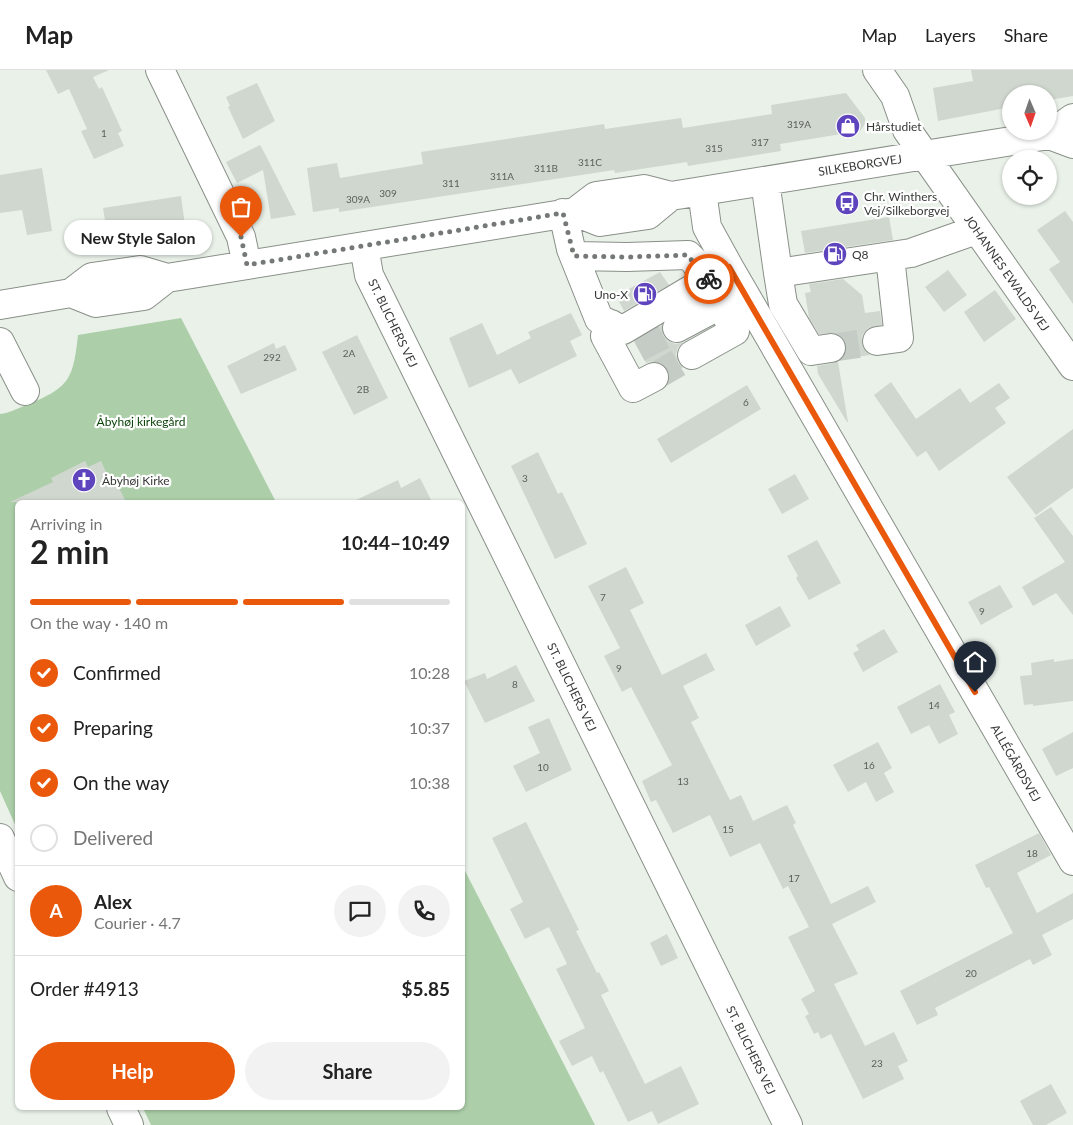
<!DOCTYPE html>
<html lang="en">
<head>
<meta charset="utf-8">
<style>
  body { margin:0; font-family:Lato,sans-serif; background:#f2f2f2; color:#222; height:100vh; display:flex; flex-direction:column; font-size:19px; white-space:nowrap }
  * { box-sizing:border-box; margin:0 }
  p { font-size:16px; color:#767676 }
  .icon { flex:none; width:28px; height:28px; fill:none; stroke:currentColor; stroke-width:2; stroke-linecap:round; stroke-linejoin:round }
  .map { position:relative; flex:1; overflow:hidden }
  .side { position:absolute; left:15px; top:430px; width:450px; height:610px; display:flex; flex-direction:column; background:#fff; border-radius:8px; box-shadow:0 1px 4px #0004 }
  .side>* { flex:none }
  .needle { width:32px; rotate:178deg }
  .buttons { position:absolute; left:1002px; top:15px; display:grid; gap:10px }
  .buttons a { display:grid; place-items:center; width:55px; height:55px; border-radius:50%; background:#fff; box-shadow:0 1px 4px #0004; font-size:25px }
  .pin { position:absolute; display:grid; place-items:center; width:42px; height:42px; color:#fff; margin:-51px -21px; border-radius:50% 50% 50% 0; rotate:-45deg; box-shadow:0 0 5px #0007 }
  .pin .icon { rotate:45deg }
  .courier { position:absolute; display:grid; place-items:center; width:50px; height:50px; margin:-25px; border:4px solid #ea580c; border-radius:50%; background:#fff; color:#222; box-shadow:0 1px 6px #0007 }
  .bubble { position:absolute; height:35px; border-radius:18px; background:#fff; box-shadow:0 1px 4px #0004; font-size:16px; font-weight:700; line-height:35px; text-align:center }
  .head em { font-style:normal; font-weight:700 }
  .head div { display:flex; flex-direction:column-reverse }
  .head { display:flex; align-items:center; justify-content:space-between; height:85px; padding:0 15px }
  h1 { font-size:32px; font-weight:700; line-height:38px }
  .bar { display:grid; grid-template-columns:repeat(4,1fr); gap:8px 5px; align-content:center; height:60px; padding:0 15px }
  .bar i { height:6px; border-radius:4px; background:#e0e0e0 }
  .bar .active { background:#ea580c }
  .bar p { grid-column:span 4 }
  .line { display:flex; align-items:center; gap:12px; padding:0 15px; border-top:1px solid #e0e0e0 }
  .line div { flex:1 }
  .round { display:grid; place-items:center; flex:none; width:52px; height:52px; border-radius:26px; background:#f2f2f2 }
  ol { padding:0 15px; list-style:none }
  li { display:flex; align-items:center; gap:15px; height:55px }
  li p { margin-inline-start:auto }
  li .icon { padding:5px; border-radius:50%; background:#ea580c; color:#fff; stroke-width:4 }
  li:last-child { color:#767676 }
  li i { width:28px; height:28px; border:2px solid #e0e0e0; border-radius:50% }
  .action { display:flex; gap:10px; margin-top:auto; padding:10px 15px }
  .action a { flex:1; height:58px; border-radius:30px; background:#ea580c; color:#fff; font-size:20px; font-weight:700; line-height:58px; text-align:center }
  .action a+a { background:#f2f2f2; color:#222 }
  header { display:flex; align-items:center; gap:30px; box-sizing:border-box; height:70px; padding:0 25px; background:#fff; border-bottom:1px solid #e0e0e0 }
  header strong { font-size:24px }
  nav { display:flex; gap:28px; margin-inline-start:auto; font-size:18px }
  .map>svg:first-child { display:block }
  .green { fill:#accfa9 }
  .building { fill:#d0d7cf }
  .lines { fill:none; stroke-linecap:round; stroke-linejoin:round }
  .minor-tunnel { stroke:#c5ccc5; stroke-width:28; stroke-dasharray:28 14; stroke-linecap:butt }
  .minor-casing { stroke:#899088; stroke-width:30 }
  .minor { stroke:#fff; stroke-width:28 }
  .done { stroke:#757975; stroke-width:5; stroke-dasharray:0 9 }
  .route { stroke:#ea580c; stroke-width:6 }
  .labels { text-anchor:middle; dominant-baseline:central; stroke-width:4.5; stroke-linejoin:round; paint-order:stroke }
  .number-label { font-size:10px; fill:#5c605c }
  .poi-label { font-size:12px; fill:#363936; stroke:#fff; text-anchor:start }
  .street-label { font-size:12px; fill:#363936; stroke:#fff }
  .park-label { font-size:12px; fill:#043f03; stroke:#fff }
</style>
</head>
<body>
<header>
<strong>Map</strong>
<nav><a>Map</a><a>Layers</a><a>Share</a></nav>
</header>
<div class="map">
<svg width="1073" height="1055" viewBox="0 0 1073 1055">
  <rect width="100%" height="100%" fill="#e9f1e9"/>
  <path class="green" d="M181,248L276,432H18L17,759L0,721V344C10,343 20,337 29,334C70,317 73,309 78,265Z
    M463,797L595,1055H151L143,1038H462Z"/>
  <path class="building" d="M46,0H109L93,7L99,19L102,17L122,61L118,63L124,76L94,89L81,61L87,59L69,19L58,24Z
    M971,0H1073V26L1049,30V24H1011V37L938,51L933,18L973,11Z
    M257,13L275,51L243,69L228,37L230,36L226,27Z
    M846,23L865,48V54L860,61L780,74L781,81L688,96L687,92L615,103L614,100L339,142V138L313,142L307,98L337,93L340,108L423,94L421,82L604,54L605,59L681,48L683,58L772,44L771,35Z
    M260,75L265,84L296,145L271,149L263,100L237,113L226,92Z
    M42,98L52,161L27,165L22,140L0,143V105Z
    M181,126L186,163L109,175L103,138Z
    M1065,141L1073,152V234L1049,199L1060,192L1037,160Z
    M889,147L893,170L805,183L801,161Z
    M948,200L967,225L944,242L925,217Z
    M660,202L669,215L624,241L616,226Z
    M843,209L862,225L865,243L880,241L882,255L868,258L862,266V274L870,285L842,289L846,276L843,268L836,263L819,264L809,248L805,223L811,222L809,214Z
    M995,220L1016,249L984,272L964,242Z
    M571,243L582,265L570,271L577,286L519,314L511,299L469,318L449,268L482,253L497,285L531,268L528,262Z
    M662,255L663,265L668,271L676,274L684,272L678,277L676,284L678,292L683,297L669,305L662,294L654,291L646,293L634,272Z
    M357,265L388,328L354,345L322,282Z
    M274,273L276,279L285,275L297,300L241,324L227,296Z
    M838,292L848,352H847L818,304L817,296Z
    M891,312L916,349L960,318L970,333L999,313L1010,328L995,338L1006,353L939,401L926,381L917,387L874,325Z
    M747,315L761,339L671,393L657,369Z
    M1073,359V418L1036,445L1007,407Z
    M538,382L558,424L562,422L587,474L555,489L511,396Z
    M85,391L88,397L101,391L108,406L112,404L126,432H10L53,412L51,408Z
    M795,404L809,429L782,444L768,419Z
    M420,408L432,432H352L398,410L401,418Z
    M1051,437L1073,466V545L1056,523L1033,536L1022,517L1065,492L1034,448Z
    M817,470L841,513L809,530L796,508L798,506L787,486Z
    M626,497L644,533L630,540L662,605L706,583L715,600L683,616L699,648L691,652L730,730L741,725L753,751L787,735L796,753L793,755L831,834L868,816L876,832L832,854L858,904L834,914L865,976L894,962L908,991L898,996L904,1009L863,1029L831,964L821,969L818,962L814,964L805,946L809,944L801,929L815,921L788,867L809,857L788,816L783,819L760,773L730,787L710,745L673,763L656,730L651,732L642,711L672,695L631,617L622,622L604,586L620,578L588,516Z
    M1000,515L1013,537L981,555L968,532Z
    M780,536L791,556L756,576L745,555Z
    M884,559L898,582L863,602L853,583L859,580L856,575Z
    M1054,589V592L1073,589V631L1033,636V634L1024,635L1020,606L1032,605L1031,593Z
    M516,595L535,631L485,653L464,611L485,603L487,609Z
    M940,614L955,642L949,645L958,664L939,674L929,655L911,664L897,637Z
    M549,648L572,700L526,722L513,696L540,683L528,657Z
    M1073,662V698L1056,706L1042,679Z
    M878,672L892,698L884,703L894,722L876,732L866,712L848,722L833,695Z
    M526,752L579,860L576,861L597,903L599,902L609,921L601,925L645,1014L681,996L699,1034L658,1054L652,1041L628,1052L603,1001L600,1003L592,986L572,996L559,971L585,958L556,899L567,894L549,857L525,869L510,839L523,832L492,768Z
    M1039,763L1051,785L1017,803L1037,843L1073,823V849L1042,865L1052,885L1033,895L1030,889L935,938L938,945L917,955L900,921L1013,863L989,817L986,818L975,795Z
    M667,864L678,888L661,896L650,873Z
    M1051,1014L1067,1043L1046,1055H1033L1020,1031Z"/>
  <g class="lines">
    <path class="minor-tunnel" d="M638,278L677,258
      M831,278L877,271
      M654,307L692,285"/>
    <g class="minor-casing">
      <path id="minor" d="M160,0L241,167L247,195
        M877,0L895,26L907,60L1073,296
        M1049,65L1073,74
        M765,111L778,203L911,183L976,160
        M702,121L707,157L729,197L1073,791
        M575,142L600,152L648,145L671,126
        M563,143L571,179L599,249L623,260L729,197
        M364,176L369,205L788,1055
        M574,186L627,187L688,185L695,192L735,261L692,285
        M778,203L783,234L811,281L831,278
        M71,223L96,233L144,226L167,208
        M0,235L71,223L92,207L140,200L167,208L575,142L596,126L644,119L671,126L1049,65L1073,48
        M611,254L605,266L633,318L654,307
        M677,258L720,235
        M877,271L899,268L890,187
        M0,272L25,321
        M0,768L18,807
        M121,1038L129,1055"/>
    </g>
    <use href="#minor" class="minor"/>
  </g>
  <g class="lines">
    <path class="done" d="M241,167L247,195L563,143L574,186L627,187L688,185L706,211L709,209"/>
    <path class="route" d="M709,209L729,197L975,622"/>
  </g>
  <defs>
    <g id="shop-disc" transform="scale(1.25)"><circle r="9.5" fill="#5e45bd" stroke="#fff"/><path d="M-5-2.5h2.3a2.7 3.5 0 0 1 5.4 0H5L5.5 6h-11ZM-1.5-2.5h3a1.5 2.3 0 0 0-3 0Z" fill="#fff"/></g>
    <g id="bus-disc" transform="scale(1.25)"><circle r="9.5" fill="#5e45bd" stroke="#fff"/><path d="M-5-6H5V4H4V6H2V4H-2V6H-4V4H-5ZM-3.5-4V0h7V-4ZM-3.5 1.2v1.5H-2V1.2ZM2 1.2v1.5H3.5V1.2Z" fill="#fff"/></g>
    <g id="fuel-disc" transform="scale(1.25)"><circle r="9.5" fill="#5e45bd" stroke="#fff"/><path d="M-5.5-6h7V0h2V4h1.3V-2.5L3-4.5l.8-.8L6-3V5H2.5V1h-1V6h-7ZM-4.2-4.7v3.2H.2V-4.7Z" fill="#fff"/></g>
    <g id="church-disc" transform="scale(1.25)"><circle r="9.5" fill="#5e45bd" stroke="#fff"/><path d="M-1.2-6h2.4v3.5h3.3v2.4h-3.3V6h-2.4V-.1h-3.3v-2.4h3.3Z" fill="#fff"/></g>
  </defs>
  <g fill-rule="evenodd">
    <use href="#shop-disc" x="848" y="56"/>
    <use href="#bus-disc" x="847" y="133"/>
    <use href="#fuel-disc" x="835" y="184"/>
    <use href="#fuel-disc" x="645" y="224"/>
    <use href="#church-disc" x="84" y="410"/>
  </g>
  <g class="labels">
    <g class="number-label">
      <text x="799" y="54">319A</text>
      <text x="104" y="63">1</text>
      <text x="760" y="72">317</text>
      <text x="714" y="78">315</text>
      <text x="590" y="92">311C</text>
      <text x="546" y="98">311B</text>
      <text x="502" y="106">311A</text>
      <text x="451" y="113">311</text>
      <text x="388" y="123">309</text>
      <text x="358" y="129">309A</text>
      <text x="349" y="283">2A</text>
      <text x="272" y="287">292</text>
      <text x="363" y="319">2B</text>
      <text x="746" y="332">6</text>
      <text x="525" y="408">3</text>
      <text x="603" y="527">7</text>
      <text x="982" y="541">9</text>
      <text x="619" y="598">9</text>
      <text x="515" y="614">8</text>
      <text x="934" y="635">14</text>
      <text x="869" y="695">16</text>
      <text x="543" y="697">10</text>
      <text x="683" y="711">13</text>
      <text x="728" y="759">15</text>
      <text x="1032" y="783">18</text>
      <text x="794" y="808">17</text>
      <text x="971" y="903">20</text>
      <text x="877" y="993">23</text>
    </g>
    <g class="poi-label">
      <text x="866" y="56">Hårstudiet</text>
      <text x="864" y="126">Chr. Winthers<tspan x="864" dy="14">Vej/Silkeborgvej</tspan></text>
      <text x="852" y="184">Q8</text>
      <text x="628" y="224" text-anchor="end">Uno-X</text>
      <text x="102" y="410">Åbyhøj Kirke</text>
    </g>
    <g class="street-label">
      <text transform="translate(860 95) rotate(-9)">SILKEBORGVEJ</text>
      <text transform="translate(1007 203) rotate(55)">JOHANNES EWALDS VEJ</text>
      <text transform="translate(393 253) rotate(64)">ST. BLICHERS VEJ</text>
      <text transform="translate(572 617) rotate(64)">ST. BLICHERS VEJ</text>
      <text transform="translate(1016 693) rotate(60)">ALLÉGÅRDSVEJ</text>
      <text transform="translate(751 980) rotate(64)">ST. BLICHERS VEJ</text>
    </g>
    <g class="park-label">
      <text x="141" y="351">Åbyhøj kirkegård</text>
    </g>
  </g>
</svg>
<div class="buttons">
<a><svg class="needle" viewBox="-14 -14 28 28"><path d="M0-13l5 13h-10z" fill="#e53935"/><path d="M0 13l5-13h-10z" fill="#767676"/></svg></a>
<a><svg class="icon" aria-label="locate" viewBox="0 0 24 24"><circle cx="12" cy="12" r="6"/><path d="M12 2v4M12 18v4M2 12h4M18 12h4"/></svg></a>
</div>
<div class="pin" style="left:241px;top:167px;background:#ea580c"><svg class="icon" aria-label="bag" viewBox="0 0 24 24"><path d="M5 8h14l-1 12H6zM9 8a3 3 0 0 1 6 0"/></svg></div>
<div class="pin" style="left:975px;top:622px;background:#1f2937"><svg class="icon" aria-label="home" viewBox="0 0 24 24"><path d="M3 11l9-7 9 7M6 9v11h12V9"/></svg></div>
<div class="courier" style="left:709px;top:209px"><svg class="icon" aria-label="bike" viewBox="0 0 24 24"><circle cx="6" cy="16" r="4"/><circle cx="18" cy="16" r="4"/><path d="M6 16l4-8h5l3 8M10 8l3 8H6M13 5h3"/></svg></div>
<div class="bubble" style="left:64px;top:150px;width:148px">New Style Salon</div>
<section class="side">
<div class="head"><div><h1>2 min</h1><p>Arriving in</p></div><em>10:44–10:49</em></div>
<div class="bar"><i class="active"></i><i class="active"></i><i class="active"></i><i></i><p>On the way · 140 m</p></div>
<ol>
<li><svg class="icon" aria-label="check" viewBox="0 0 24 24"><path d="M5 12l5 5 9-10"/></svg>Confirmed<p>10:28</p></li>
<li><svg class="icon" aria-label="check" viewBox="0 0 24 24"><path d="M5 12l5 5 9-10"/></svg>Preparing<p>10:37</p></li>
<li><svg class="icon" aria-label="check" viewBox="0 0 24 24"><path d="M5 12l5 5 9-10"/></svg>On the way<p>10:38</p></li>
<li><i></i>Delivered</li>
</ol>
<div class="line" style="height:90px"><b class="round" style="background:#ea580c;color:#fff">A</b><div><b>Alex</b><p>Courier · 4.7</p></div><a class="round"><svg class="icon" aria-label="chat" viewBox="0 0 24 24"><path d="M4 5h16v11H9l-5 4z"/></svg></a><a class="round"><svg class="icon" aria-label="phone" viewBox="0 0 24 24"><path d="M5 4h4l2 5-3 2q2 4 5 5l2-3 5 2v4C11 20 4 13 5 4z"/></svg></a></div>
<div class="line" style="height:65px"><div>Order #4913</div><b>$5.85</b></div>
<div class="action"><a>Help</a><a>Share</a></div>
</section>
</div>
</body>
</html>
